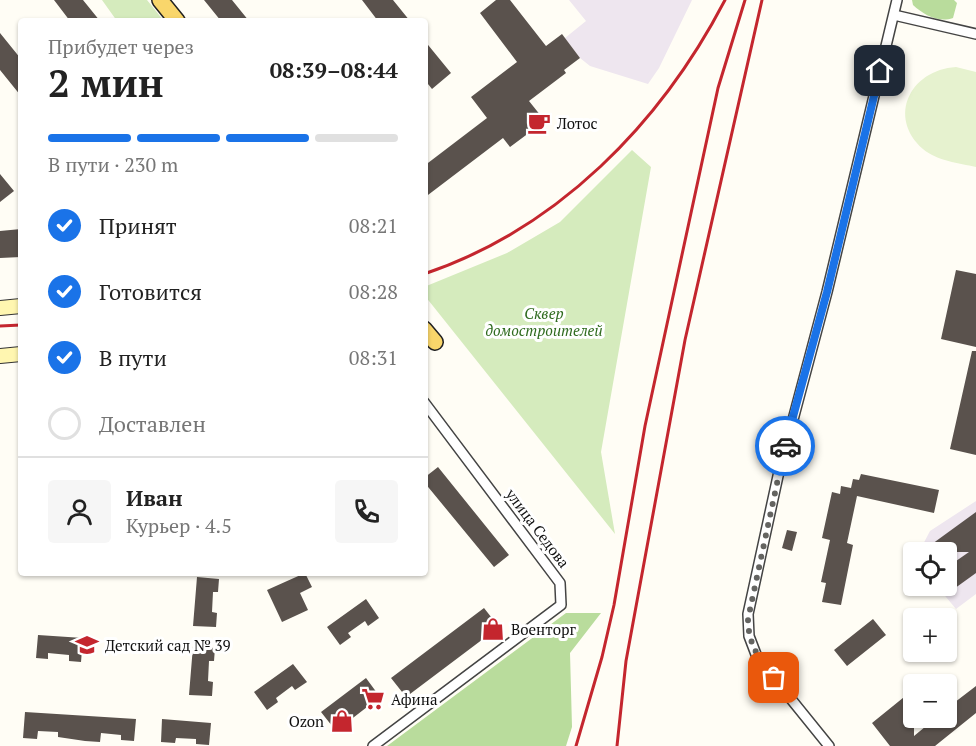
<!DOCTYPE html>
<html lang="ru">
<head>
<meta charset="utf-8">
<style>
  body { margin:0; font-family:"PT Serif",serif; background:#f6f6f6; color:#222; height:100vh; display:flex; flex-direction:column; font-size:22px; white-space:nowrap }
  * { box-sizing:border-box; margin:0 }
  p { font-size:20px; color:#767676 }
  .icon { flex:none; width:33px; height:33px; fill:none; stroke:currentColor; stroke-width:2; stroke-linecap:round; stroke-linejoin:round }
  .map { position:relative; flex:1; overflow:hidden }
  .sheet { position:absolute; left:18px; top:18px; width:410px; height:558px; display:flex; flex-direction:column; background:#fff; border-radius:6px; box-shadow:0 2px 4px #0004 }
  .sheet>* { flex:none }
  .buttons { position:absolute; left:903px; top:542px; display:grid; gap:12px }
  .buttons a { display:grid; place-items:center; width:54px; height:54px; border-radius:6px; background:#fff; box-shadow:0 2px 4px #0004; font-size:30px }
  .pin { position:absolute; display:grid; place-items:center; width:51px; height:51px; color:#fff; margin:-26px; border-radius:12px; box-shadow:0 3px 9px #0006 }
  .courier { position:absolute; display:grid; place-items:center; width:60px; height:60px; margin:-30px; border:4px solid #1a73e8; border-radius:50%; background:#fff; color:#222; box-shadow:0 2px 8px #0007 }
  .overview em { font-style:normal; font-weight:700 }
  .overview div { display:flex; flex-direction:column-reverse }
  .overview { display:flex; align-items:center; justify-content:space-between; height:102px; padding:0 30px }
  h1 { font-size:39px; font-weight:700; line-height:45px }
  .bar { display:grid; grid-template-columns:repeat(4,1fr); gap:9px 6px; align-content:center; height:72px; padding:0 30px }
  .bar i { height:8px; border-radius:4px; background:#e0e0e0 }
  .bar .selected { background:#1a73e8 }
  .bar p { grid-column:span 4 }
  .line { display:flex; align-items:center; gap:15px; padding:0 30px; border-top:2px solid #e0e0e0 }
  .line div { flex:1 }
  .round { display:grid; place-items:center; flex:none; width:63px; height:63px; border-radius:6px; background:#f6f6f6 }
  ol { padding:0 30px; list-style:none }
  li { display:flex; align-items:center; gap:18px; height:66px }
  li p { margin-inline-start:auto }
  li .icon { padding:6px; border-radius:50%; background:#1a73e8; color:#fff; stroke-width:4 }
  li:last-child { color:#767676 }
  li i { width:33px; height:33px; border:3px solid #e0e0e0; border-radius:50% }
  .map>svg:first-child { display:block }
  .industrial { fill:#eee6ef }
  .green { fill:#d5ebbd }
  .forest { fill:#b9dc9c }
  .pitch { fill:#e6f2cf }
  .building { fill:#5a524d }
  .lines { fill:none; stroke-linecap:round; stroke-linejoin:round }
  .street-casing { stroke:#444; stroke-width:12 }
  .secondary-casing { stroke:#333; stroke-width:16 }
  .primary-casing { stroke:#222; stroke-width:18 }
  .street { stroke:#fff; stroke-width:9 }
  .secondary { stroke:#fff6b0; stroke-width:14 }
  .primary { stroke:#f9d66b; stroke-width:15 }
  .rail { stroke:#c4262e; stroke-width:3 }
  .done { stroke:#646461; stroke-width:6; stroke-dasharray:0 10.8 }
  .route { stroke:#1a73e8; stroke-width:8 }
  .labels { text-anchor:middle; dominant-baseline:central; stroke-width:6; stroke-linejoin:round; paint-order:stroke }
  .poi-label { font-size:15px; fill:#111; stroke:#fff; text-anchor:start }
  .park-label { font-size:15px; font-style:italic; fill:#2f6b1f; stroke:#fff }
  .street-label { font-size:15px; fill:#111; stroke:#fff }
</style>
</head>
<body>
<div class="map">
<svg width="976" height="746" viewBox="0 0 976 746">
  <rect width="100%" height="100%" fill="#fffdf5"/>
  <path class="industrial" d="M569,0H692L659,68L648,84L590,66L580,58L565,38L586,21Z
    M976,501V594L956,609L936,585H946V552H919L930,531Z"/>
  <path class="green" d="M102,0H147L164,21H117Z
    M632,150L651,167L601,452L615,534L425,296L424,287L507,253L560,222Z"/>
  <path class="forest" d="M912,0H954L957,3L953,18C938,23 924,15 913,5Z
    M566,613H601L570,653L572,727L566,746H387Z"/>
  <path class="pitch" d="M956,67L976,72V167C959,163 937,161 923,149C887,117 910,70 956,67Z"/>
  <path class="building" d="M54,0H83L100,21H70Z
    M204,0H232L249,21H221Z
    M362,0H393L410,21H378Z
    M496,0H510L546,46L562,34L580,58L564,70L566,73L529,101L545,121L510,147L503,138L424,198V166L487,118L471,97L517,62L480,13Z
    M0,33L21,59V96L0,70Z
    M424,40L451,73L432,89L424,79Z
    M0,174L14,191L0,202Z
    M21,229V257L0,258V231Z
    M956,270L976,274V347L941,339Z
    M972,351H976V455L950,449Z
    M438,467L509,555L494,567L424,482V478Z
    M861,474L939,490L934,513L857,496L847,543L853,545L841,605L822,602L826,583L821,582L830,540L822,538L832,492L840,494L841,486L851,488L853,479L859,480Z
    M976,512V573L951,591L946,584V568L969,552H921Z
    M787,530L797,532L792,551L782,548Z
    M305,573L312,587L300,593L308,610L282,622L267,590Z
    M197,577L219,579L218,592H213L212,612L217,613L216,627L193,626Z
    M366,599L379,618L368,626L365,621L348,633L351,637L340,645L327,627Z
    M484,608L499,627L406,697L391,678Z
    M873,619L886,635L847,666L834,650Z
    M38,635L83,638L81,662L69,661V655L48,653V659L36,658Z
    M193,646L215,648L214,661H209L208,681L213,682L212,696L189,695Z
    M293,664L307,682L295,690L292,686L276,698L278,702L267,710L254,692Z
    M366,678L380,697L336,731L321,712Z
    M976,686V713L935,746H890L872,723L914,689V736L937,717H946V709Z
    M25,712L136,719L134,741L121,740V735L101,733L100,742L85,741L58,737V732L38,731L37,739L23,738Z
    M162,719L211,723L209,745L196,744V739L176,738L175,743L161,742Z"/>
  <g class="lines">
    <g class="street-casing">
      <path id="street" d="M894,15L976,34
        M373,746L561,605L560,583L424,402
        M829,746L757,657L749,636L748,614L778,476L827,292L897,0"/>
    </g>
    <g class="secondary-casing">
      <path id="secondary" d="M0,308L21,306
        M0,356L21,354"/>
    </g>
    <g class="primary-casing">
      <path id="primary" d="M160,0L177,21
        M424,329L435,342"/>
    </g>
    <use href="#street" class="street"/>
    <use href="#secondary" class="secondary"/>
    <use href="#primary" class="primary"/>
    <path class="rail" d="M424,274C558,229 661,123 725,0
      M0,326L21,325
      M576,746L602,657L614,605L645,426L718,88L745,0
      M617,746L626,661L685,340L762,0"/>
  </g>
  <g class="lines">
    <path class="done" d="M774,678C759,660 748,643 748,619L785,446"/>
    <path class="route" d="M785,446L827,292L880,71"/>
  </g>
  <defs>
    <g id="cafe-bare" transform="scale(1.8)"><path d="M-5.5-4.5H6V0H3Q3 3.5 0 3.5H-2.5Q-5.5 3.5-5.5 0ZM3-3.2v2h1.7v-2ZM-6 4.5H4V6H-6Z" fill="#c4262e" stroke="#fff" stroke-width="2.5" paint-order="stroke"/></g>
    <g id="shop-bare" transform="scale(1.8)"><path d="M-5-2.5h2.3a2.7 3.5 0 0 1 5.4 0H5L5.5 6h-11ZM-1.5-2.5h3a1.5 2.3 0 0 0-3 0Z" fill="#c4262e" stroke="#fff" stroke-width="2.5" paint-order="stroke"/></g>
    <g id="school-bare" transform="scale(1.8)"><path d="M0-5L7-2L0 1L-7-2ZM-4 1L0 2.5L4 1V4Q0 6-4 4Z" fill="#c4262e" stroke="#fff" stroke-width="2.5" paint-order="stroke"/></g>
    <g id="supermarket-bare" transform="scale(1.8)"><path d="M-6-5.5h2.5l.6 2H6L4.5 2H-2.5L-4.4-4H-6ZM-1.5 3.2a1.3 1.3 0 1 0 .1 0ZM3 3.2a1.3 1.3 0 1 0 .1 0Z" fill="#c4262e" stroke="#fff" stroke-width="2.5" paint-order="stroke"/></g>
  </defs>
  <g fill-rule="evenodd">
    <use href="#cafe-bare" x="539" y="123"/>
    <use href="#shop-bare" x="493" y="629"/>
    <use href="#school-bare" x="87" y="645"/>
    <use href="#supermarket-bare" x="373" y="699"/>
    <use href="#shop-bare" x="342" y="721"/>
  </g>
  <g class="labels">
    <g class="poi-label">
      <text x="557" y="123">Лотос</text>
      <text x="511" y="629">Военторг</text>
      <text x="105" y="645">Детский сад № 39</text>
      <text x="391" y="699">Афина</text>
      <text x="324" y="721" text-anchor="end">Ozon</text>
    </g>
    <g class="park-label">
      <text x="544" y="313">Сквер<tspan x="544" dy="17">домостроителей</tspan></text>
    </g>
    <g class="street-label">
      <text transform="translate(538 528) rotate(53)">улица Седова</text>
    </g>
  </g>
</svg>
<div class="buttons">
<a><svg class="icon" aria-label="locate" viewBox="0 0 24 24"><circle cx="12" cy="12" r="6"/><path d="M12 2v4M12 18v4M2 12h4M18 12h4"/></svg></a>
<a>+</a>
<a>−</a>
</div>
<div class="pin" style="left:774px;top:678px;background:#ea580c"><svg class="icon" aria-label="bag" viewBox="0 0 24 24"><path d="M5 8h14l-1 12H6zM9 8a3 3 0 0 1 6 0"/></svg></div>
<div class="pin" style="left:880px;top:71px;background:#1f2937"><svg class="icon" aria-label="home" viewBox="0 0 24 24"><path d="M3 11l9-7 9 7M6 9v11h12V9"/></svg></div>
<div class="courier" style="left:785px;top:446px"><svg class="icon" aria-label="car" viewBox="0 0 24 24"><path d="M5 17H2v-5l4-1 3-4h7l3 4 3 1v5h-3M9 17h6M6 11h13"/><circle cx="7" cy="17" r="2"/><circle cx="17" cy="17" r="2"/></svg></div>
<section class="sheet">
<div class="overview"><div><h1>2 мин</h1><p>Прибудет через</p></div><em>08:39–08:44</em></div>
<div class="bar"><i class="selected"></i><i class="selected"></i><i class="selected"></i><i></i><p>В пути · 230 m</p></div>
<ol>
<li><svg class="icon" aria-label="check" viewBox="0 0 24 24"><path d="M5 12l5 5 9-10"/></svg>Принят<p>08:21</p></li>
<li><svg class="icon" aria-label="check" viewBox="0 0 24 24"><path d="M5 12l5 5 9-10"/></svg>Готовится<p>08:28</p></li>
<li><svg class="icon" aria-label="check" viewBox="0 0 24 24"><path d="M5 12l5 5 9-10"/></svg>В пути<p>08:31</p></li>
<li><i></i>Доставлен</li>
</ol>
<div class="line" style="height:108px"><a class="round"><svg class="icon" aria-label="person" viewBox="0 0 24 24"><circle cx="12" cy="8" r="4"/><path d="M4 21q1-7 8-7t8 7"/></svg></a><div><b>Иван</b><p>Курьер · 4.5</p></div><a class="round"><svg class="icon" aria-label="phone" viewBox="0 0 24 24"><path d="M5 4h4l2 5-3 2q2 4 5 5l2-3 5 2v4C11 20 4 13 5 4z"/></svg></a></div>
</section>
</div>
</body>
</html>
